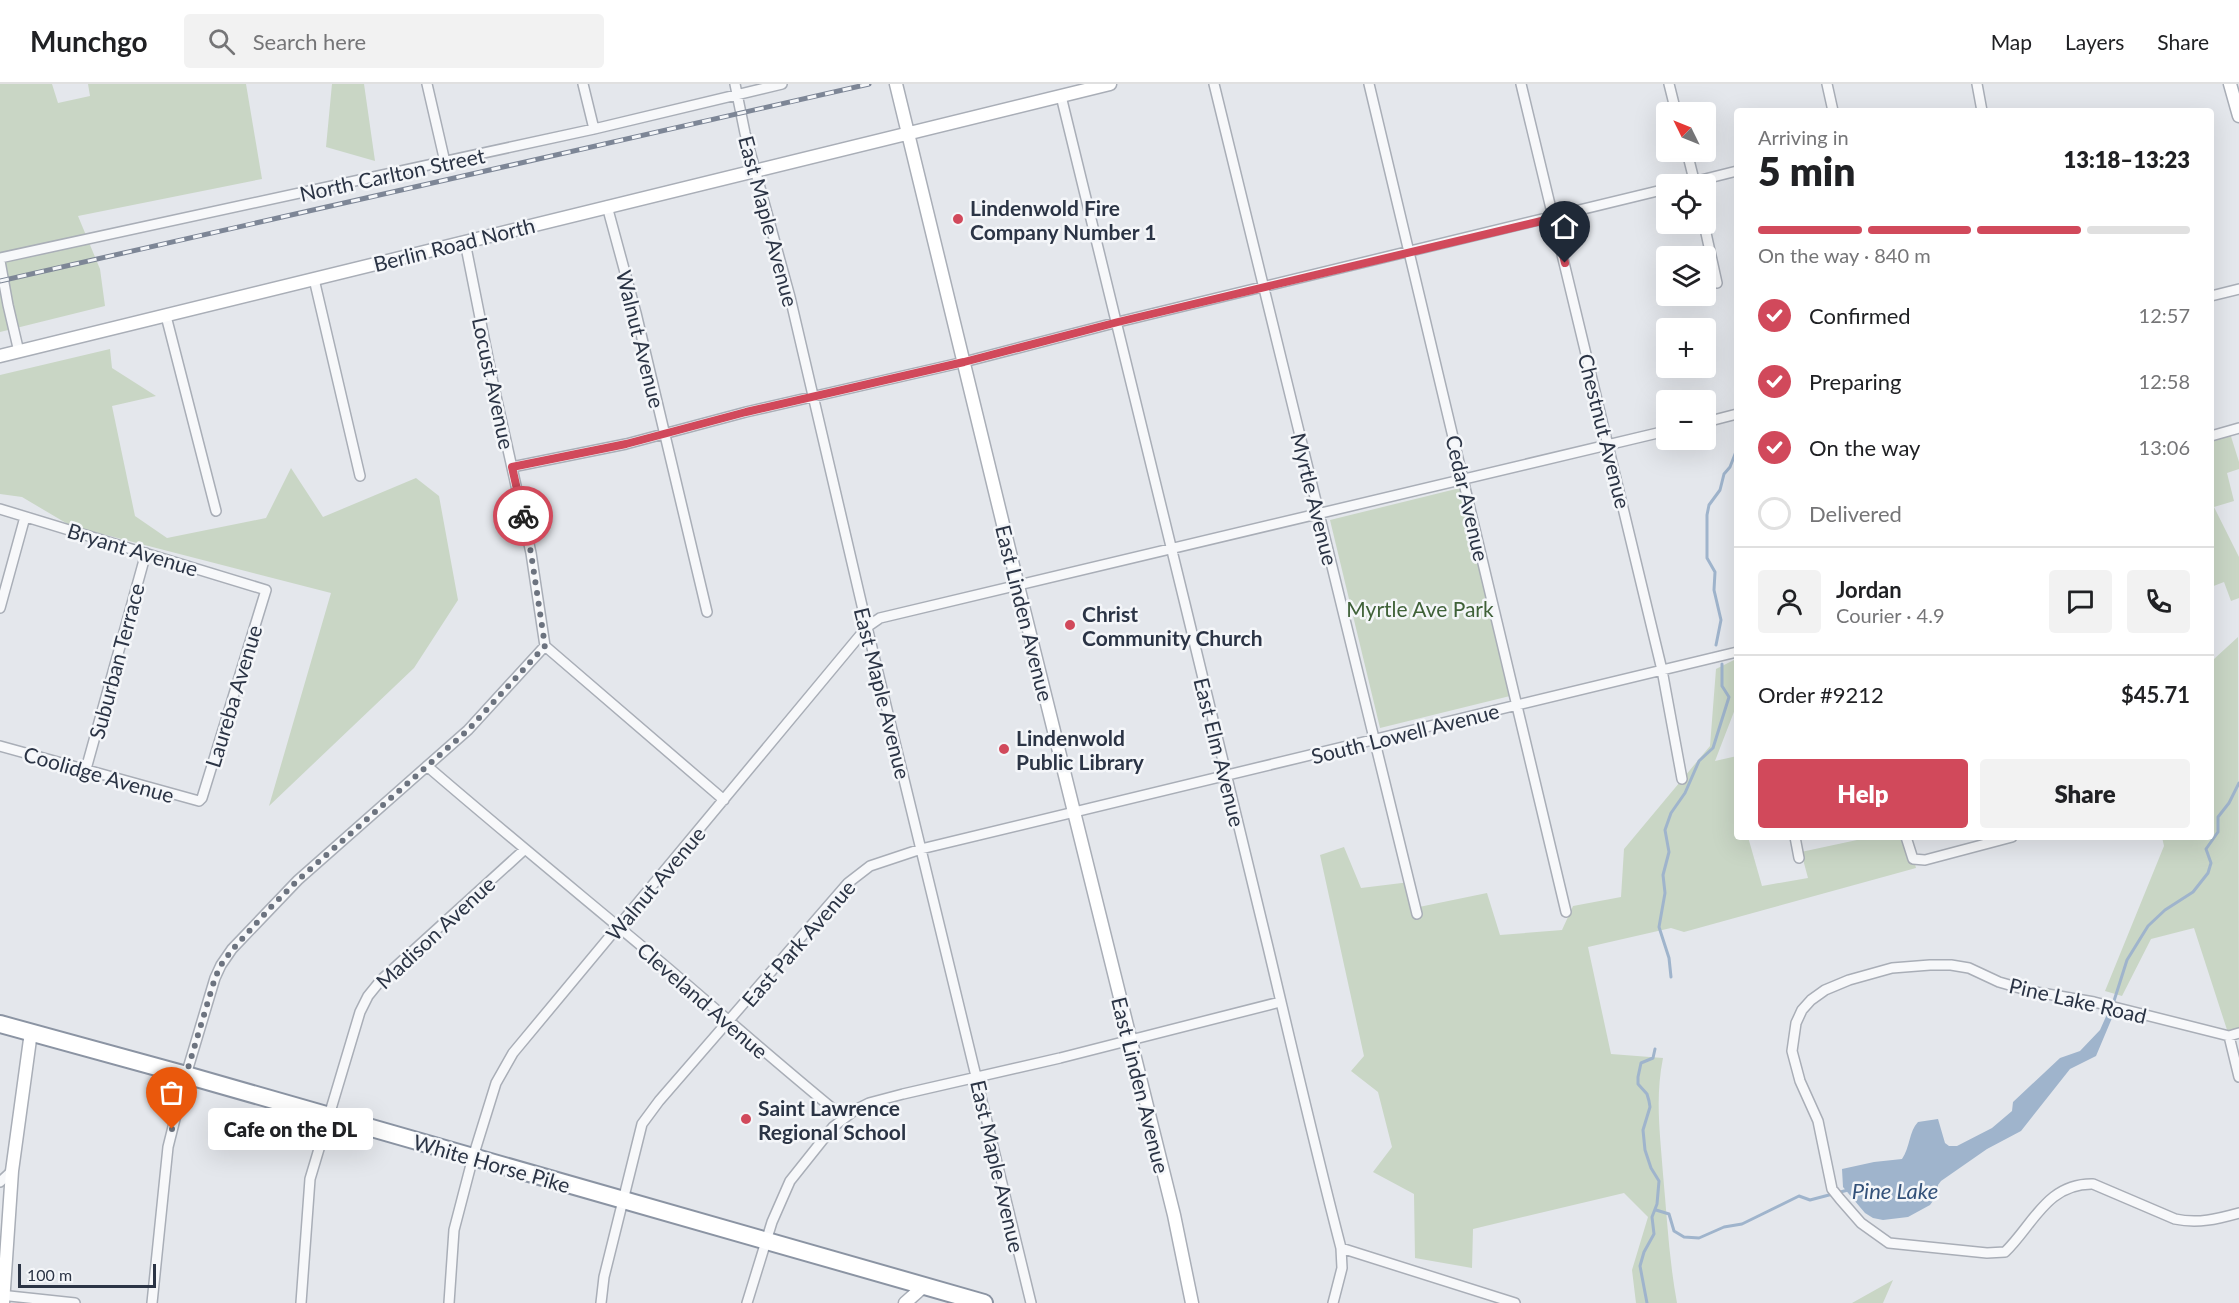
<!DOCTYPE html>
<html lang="en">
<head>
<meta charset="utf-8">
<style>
  body { margin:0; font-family:Lato,sans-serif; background:#f2f2f2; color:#202124; height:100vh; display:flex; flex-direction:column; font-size:22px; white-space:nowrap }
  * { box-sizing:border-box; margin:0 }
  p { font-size:20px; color:#757577 }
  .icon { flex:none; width:33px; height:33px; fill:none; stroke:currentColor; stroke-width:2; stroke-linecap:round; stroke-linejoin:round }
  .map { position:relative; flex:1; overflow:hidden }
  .sheet { position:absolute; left:1734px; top:24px; width:480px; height:732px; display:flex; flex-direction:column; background:#fff; border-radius:6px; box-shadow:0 6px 24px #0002 }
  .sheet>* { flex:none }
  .needle { width:39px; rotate:313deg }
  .fabs { position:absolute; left:1656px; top:18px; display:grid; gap:12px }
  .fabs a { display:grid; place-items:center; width:60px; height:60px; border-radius:6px; background:#fff; box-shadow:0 6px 24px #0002; font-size:30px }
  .scale { position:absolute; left:18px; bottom:15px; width:138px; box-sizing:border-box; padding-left:6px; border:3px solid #2b3445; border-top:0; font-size:16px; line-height:21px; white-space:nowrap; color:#2b3445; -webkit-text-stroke:4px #f4f6f9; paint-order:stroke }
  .pin { position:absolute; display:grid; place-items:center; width:51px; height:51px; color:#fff; margin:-62px -26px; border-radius:50% 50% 50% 0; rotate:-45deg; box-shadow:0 0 6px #0007 }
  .pin .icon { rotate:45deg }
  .courier { position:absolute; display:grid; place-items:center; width:60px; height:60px; margin:-30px; border:4px solid #d1495b; border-radius:50%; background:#fff; color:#222; box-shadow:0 2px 8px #0007 }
  .bubble { position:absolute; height:42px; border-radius:6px; background:#fff; box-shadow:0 6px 24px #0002; font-size:20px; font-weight:800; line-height:42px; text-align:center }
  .headline em { font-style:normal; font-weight:800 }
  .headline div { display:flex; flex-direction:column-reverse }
  .headline { display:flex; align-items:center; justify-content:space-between; height:102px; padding:0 24px }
  h1 { font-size:39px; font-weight:800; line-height:45px }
  .bar { display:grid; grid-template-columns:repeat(4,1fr); gap:9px 6px; align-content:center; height:72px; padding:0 24px }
  .bar i { height:8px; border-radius:4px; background:#e0e0e0 }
  .bar .on { background:#d1495b }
  .bar p { grid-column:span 4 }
  .line { display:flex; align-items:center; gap:15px; padding:0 24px; border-top:2px solid #e0e0e0 }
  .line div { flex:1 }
  .round { display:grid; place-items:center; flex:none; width:63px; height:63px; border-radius:6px; background:#f2f2f2 }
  ol { padding:0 24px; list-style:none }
  li { display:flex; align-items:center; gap:18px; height:66px }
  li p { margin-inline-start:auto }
  li .icon { padding:6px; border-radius:50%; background:#d1495b; color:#fff; stroke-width:4 }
  li:last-child { color:#757577 }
  li i { width:33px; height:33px; border:3px solid #e0e0e0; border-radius:50% }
  .cta { display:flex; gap:12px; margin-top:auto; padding:12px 24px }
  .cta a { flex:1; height:69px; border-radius:6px; background:#d1495b; color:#fff; font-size:24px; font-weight:800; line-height:69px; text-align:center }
  .cta a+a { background:#f2f2f2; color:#202124 }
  header { display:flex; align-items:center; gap:36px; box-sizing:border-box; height:84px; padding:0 30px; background:#fff; border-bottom:2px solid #e0e0e0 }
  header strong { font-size:28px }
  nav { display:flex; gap:33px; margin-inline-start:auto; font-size:21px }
  .search { width:420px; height:54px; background:#f2f2f2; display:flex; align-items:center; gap:15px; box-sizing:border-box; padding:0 21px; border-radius:6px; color:#757577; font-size:22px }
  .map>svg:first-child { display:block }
  .green { fill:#c9d6c5 }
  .water { fill:#9fb4cc }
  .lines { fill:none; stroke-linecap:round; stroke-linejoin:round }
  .stream { stroke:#9fb4cc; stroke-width:3 }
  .street-casing { stroke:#a9aeb7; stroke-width:12 }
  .secondary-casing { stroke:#a9aeb7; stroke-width:15 }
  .highway-casing { stroke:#8b94a3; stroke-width:20 }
  .street { stroke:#f7f8fa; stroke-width:9 }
  .secondary { stroke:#fff; stroke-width:12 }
  .highway { stroke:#fff; stroke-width:16 }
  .rail-casing { stroke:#7d8696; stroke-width:5 }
  .rail { stroke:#f4f6f9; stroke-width:3; stroke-dasharray:9; stroke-linecap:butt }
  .done { stroke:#6c737f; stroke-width:6; stroke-dasharray:0 10.8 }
  .route { stroke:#d1495b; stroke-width:8 }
  .poi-dot { fill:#d1495b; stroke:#f4f6f9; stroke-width:2 }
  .labels { text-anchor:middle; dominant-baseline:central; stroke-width:5; stroke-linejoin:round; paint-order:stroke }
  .street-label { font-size:21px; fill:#2b3445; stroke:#f4f6f9 }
  .poi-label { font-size:21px; font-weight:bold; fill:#2b3445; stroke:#f4f6f9; text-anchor:start }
  .park-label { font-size:21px; fill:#3f6138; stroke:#f4f6f9 }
  .water-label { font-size:22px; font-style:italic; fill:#34527a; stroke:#f4f6f9 }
</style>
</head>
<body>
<header>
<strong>Munchgo</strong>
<div class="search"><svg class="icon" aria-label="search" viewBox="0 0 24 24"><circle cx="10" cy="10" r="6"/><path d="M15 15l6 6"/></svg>Search here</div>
<nav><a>Map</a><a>Layers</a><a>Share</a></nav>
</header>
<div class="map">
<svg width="2239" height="1219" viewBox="0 0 2239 1219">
  <rect width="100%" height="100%" fill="#e4e7ec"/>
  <path class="green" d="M0,0H52L58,19L90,12L88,0H246L262,95L78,132L100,185L105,222L0,248Z
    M332,0H364L375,77L326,63Z
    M110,265L112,284L156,312L112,322L135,432L167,454L266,434L291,384L323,433L416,394L439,412L458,516L414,584L269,722L331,509L71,442L22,413L0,410V291Z
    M2229,346L2239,378V385L2227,389L2234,417L2214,423L2239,473V514L2231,517L2224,498L2211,503V351Z
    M1460,404L1510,612L1380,644L1330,436Z
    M2238,553L2239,949L2229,952L2194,844L2151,855L2122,912L2105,907L2164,762L2162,753H2211V558L2214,575Z
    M1736,575L1737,620L1715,677L1737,672V753H1748L1762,802L1808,794L1801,768L1871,753H1908L1916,784L1684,848L1671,844L1588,863L1611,970L1663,974C1655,1014 1660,1049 1663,1090C1667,1133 1669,1176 1677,1219H1636L1632,1186L1648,1133L1624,1109L1473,1145L1472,1184L1415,1174L1414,1110L1373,1088L1392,1063L1378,1008L1351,987L1364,972L1320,771L1344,763L1361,804L1410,798L1419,823L1487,809L1500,851L1562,846L1573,822L1621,813L1624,765L1710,662L1716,585Z
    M1893,1196L1883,1219H1852Z"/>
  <path class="water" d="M2111,927H2113L2112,934L2096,972L2070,985L2021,1047L1987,1065L1941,1097L1938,1101V1110L1930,1121L1908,1133L1883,1136L1873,1134L1865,1129L1843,1103L1842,1085L1874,1078L1902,1075C1910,1064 1909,1047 1918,1038L1938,1035L1945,1059L1949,1062H1957L1992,1044L2012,1027L2013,1018L2060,974L2080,967L2100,946L2108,928Z"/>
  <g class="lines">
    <path class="stream" d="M1716,561L1721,536L1714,506L1715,488L1707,474V431L1709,421L1720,406L1724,390L1730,383L1737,365
      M1671,893L1669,874L1659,843L1665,809L1663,791L1669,768L1665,746L1671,729L1685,709L1699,677L1713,664L1729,613L1722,602V580
      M2113,920L2127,876L2148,842L2165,826L2193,808L2208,789L2211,779L2206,765L2218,748V733L2229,719L2239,699
      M1656,1126L1669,1130L1674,1147L1684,1153L1699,1154L1724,1143L1742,1140L1799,1112L1810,1116L1848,1106
      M1647,1219L1640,1182L1644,1168L1654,1150L1652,1133L1657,1120L1659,1097L1651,1084L1645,1066L1643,1046L1650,1023L1649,1017L1647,1010L1638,1000V993L1641,979L1653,974L1655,965"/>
    <g class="street-casing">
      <path id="street" d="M427,0L445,78
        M583,0L594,45
        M735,0L745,49L790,213L867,543L1031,1219
        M1214,0L1417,830
        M1369,0L1566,828
        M1521,0L1662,586L1682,695
        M1669,0L1676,28
        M1827,0L1833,27
        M1977,0L1982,27
        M1061,12C1130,296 1200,579 1268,863C1292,964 1315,1064 1341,1164L1342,1184L1333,1219
        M1687,68L1695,100
        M1685,100L1737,87
        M607,122L636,229L707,528
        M1704,140L1717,199
        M465,158L492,294L531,469L545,562L724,716
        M0,174L594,45L782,0
        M0,177L8,221L19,268
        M314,195L360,392
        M2211,212L2239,205
        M166,232L216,427
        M1706,338L1737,330
        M2211,352L2239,344
        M512,383L626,360L746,328L964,278L1118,238L1666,105
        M0,425L266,506L202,714L199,717L0,662
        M0,524L25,433
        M427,682C507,751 588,817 669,885C727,935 784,985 843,1033
        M86,685L146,469
        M1795,753L1799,774
        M1906,753L1913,775L1925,776L2012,753
        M2239,949L2229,952L2094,918L2030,907L1999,898L1969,884L1951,881H1930L1892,884L1849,896L1825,906L1811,916L1802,926L1796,939L1792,967L1800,997L1818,1037L1832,1105L1840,1115L1861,1139L1889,1159L1987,1169L2005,1168C2033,1141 2047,1099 2093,1100L2175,1135C2198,1140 2217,1135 2239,1129
        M2229,952L2239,993
        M0,1098L12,1087
        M1341,1164L1515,1219
        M0,1211L75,1219
        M152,1219L168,1063L186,991L215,894L221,881L232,865L298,796L468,646L545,562
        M301,1219L310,1095L360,928L368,912L381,896L524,766
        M449,1219L454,1146L473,1073L496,999L513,969L867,543L880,534L1666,347
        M601,1219L604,1193L642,1040L659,1017L848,799L870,782L921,765L1737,568
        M747,1219L772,1138L790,1097L833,1043L855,1026L869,1019L903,1010L1060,974L1280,918"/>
    </g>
    <g class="secondary-casing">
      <path id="secondary" d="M896,0L1018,502L1174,1131L1192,1219
        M2230,0L2239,32
        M0,272L1110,0
        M3,1219L12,1087L31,948
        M905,1219L924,1202"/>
    </g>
    <g class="highway-casing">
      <path id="highway" d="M0,940L186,991L984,1219"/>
    </g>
    <use href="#street" class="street"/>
    <use href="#secondary" class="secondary"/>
    <use href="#highway" class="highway"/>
    <g class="rail-casing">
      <path id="rail" d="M0,197L869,0"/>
    </g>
    <use href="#rail" class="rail"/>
  </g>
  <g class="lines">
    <path class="done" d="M172,1045L186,991L215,894L221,881L232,866L271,823L298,796L468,646L545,562L531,469L523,432"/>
    <path class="route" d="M523,432L512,383L626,360L746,328L964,278L1118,238L1554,134L1565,179"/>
  </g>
  <g class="poi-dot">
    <circle cx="958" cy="135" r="6"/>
    <circle cx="1070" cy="541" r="6"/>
    <circle cx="1004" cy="665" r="6"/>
    <circle cx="746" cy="1035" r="6"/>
  </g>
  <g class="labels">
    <g class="street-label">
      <text transform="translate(392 90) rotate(-12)">North Carlton Street</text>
      <text transform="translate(769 137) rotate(75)">East Maple Avenue</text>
      <text transform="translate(454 160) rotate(-14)">Berlin Road North</text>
      <text transform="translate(641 255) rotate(76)">Walnut Avenue</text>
      <text transform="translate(494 299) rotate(78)">Locust Avenue</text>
      <text transform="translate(1605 347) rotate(76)">Chestnut Avenue</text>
      <text transform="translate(1468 414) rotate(77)">Cedar Avenue</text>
      <text transform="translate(1315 415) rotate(76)">Myrtle Avenue</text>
      <text transform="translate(133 465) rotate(17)">Bryant Avenue</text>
      <text transform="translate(1025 529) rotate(76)">East Linden Avenue</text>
      <text transform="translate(116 577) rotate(-75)">Suburban Terrace</text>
      <text transform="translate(883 609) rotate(76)">East Maple Avenue</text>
      <text transform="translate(233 612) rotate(-73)">Laureba Avenue</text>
      <text transform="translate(1405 649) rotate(-14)">South Lowell Avenue</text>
      <text transform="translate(1220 668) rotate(76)">East Elm Avenue</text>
      <text transform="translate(99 690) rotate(16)">Coolidge Avenue</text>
      <text transform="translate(655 799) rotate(-50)">Walnut Avenue</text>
      <text transform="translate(435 848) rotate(-43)">Madison Avenue</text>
      <text transform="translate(798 859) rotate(-49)">East Park Avenue</text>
      <text transform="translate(703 916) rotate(41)">Cleveland Avenue</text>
      <text transform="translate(2078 916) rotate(13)">Pine Lake Road</text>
      <text transform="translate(1141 1001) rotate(76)">East Linden Avenue</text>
      <text transform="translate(492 1079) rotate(16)">White Horse Pike</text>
      <text transform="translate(998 1082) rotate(77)">East Maple Avenue</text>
    </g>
    <g class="poi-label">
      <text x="970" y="123">Lindenwold Fire<tspan x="970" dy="24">Company Number 1</tspan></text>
      <text x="1082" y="529">Christ<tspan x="1082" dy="24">Community Church</tspan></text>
      <text x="1016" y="653">Lindenwold<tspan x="1016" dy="24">Public Library</tspan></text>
      <text x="758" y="1023">Saint Lawrence<tspan x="758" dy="24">Regional School</tspan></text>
    </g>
    <g class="park-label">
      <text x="1420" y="524">Myrtle Ave Park</text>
    </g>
    <g class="water-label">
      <text x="1895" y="1106">Pine Lake</text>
    </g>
  </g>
</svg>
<div class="fabs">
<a><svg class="needle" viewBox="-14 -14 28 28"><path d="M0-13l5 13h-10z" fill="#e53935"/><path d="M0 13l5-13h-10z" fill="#757577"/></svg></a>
<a><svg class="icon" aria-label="locate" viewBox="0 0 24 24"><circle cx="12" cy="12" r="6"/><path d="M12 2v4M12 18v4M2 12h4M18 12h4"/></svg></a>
<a><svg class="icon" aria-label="layers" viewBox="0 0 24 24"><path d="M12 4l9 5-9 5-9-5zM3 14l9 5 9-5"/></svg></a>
<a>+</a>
<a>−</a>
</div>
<div class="scale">100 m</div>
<div class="pin" style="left:172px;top:1045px;background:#ea580c"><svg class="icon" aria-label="bag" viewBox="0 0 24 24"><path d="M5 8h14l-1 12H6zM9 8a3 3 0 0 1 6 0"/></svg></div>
<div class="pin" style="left:1565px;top:179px;background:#1f2937"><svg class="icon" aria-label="home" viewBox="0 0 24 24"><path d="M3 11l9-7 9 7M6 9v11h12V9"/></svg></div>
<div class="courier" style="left:523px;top:432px"><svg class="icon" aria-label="bike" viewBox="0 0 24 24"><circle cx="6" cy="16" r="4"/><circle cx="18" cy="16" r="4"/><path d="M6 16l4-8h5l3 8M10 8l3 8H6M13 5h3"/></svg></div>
<div class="bubble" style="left:208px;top:1024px;width:165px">Cafe on the DL</div>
<section class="sheet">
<div class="headline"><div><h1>5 min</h1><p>Arriving in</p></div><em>13:18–13:23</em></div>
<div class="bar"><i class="on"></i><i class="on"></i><i class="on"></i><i></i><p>On the way · 840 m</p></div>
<ol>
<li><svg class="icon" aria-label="check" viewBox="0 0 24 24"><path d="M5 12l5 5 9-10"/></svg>Confirmed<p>12:57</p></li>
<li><svg class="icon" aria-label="check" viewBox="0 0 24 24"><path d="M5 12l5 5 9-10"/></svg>Preparing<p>12:58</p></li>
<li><svg class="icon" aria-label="check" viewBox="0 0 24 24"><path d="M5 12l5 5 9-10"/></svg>On the way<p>13:06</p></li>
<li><i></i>Delivered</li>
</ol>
<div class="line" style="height:108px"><a class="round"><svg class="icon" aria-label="person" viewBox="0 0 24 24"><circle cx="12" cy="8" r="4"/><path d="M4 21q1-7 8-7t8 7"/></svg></a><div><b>Jordan</b><p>Courier · 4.9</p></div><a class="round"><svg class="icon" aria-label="chat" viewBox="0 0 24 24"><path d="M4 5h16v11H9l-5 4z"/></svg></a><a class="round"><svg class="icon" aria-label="phone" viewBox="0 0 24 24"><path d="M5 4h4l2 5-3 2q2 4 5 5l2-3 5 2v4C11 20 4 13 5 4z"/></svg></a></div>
<div class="line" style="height:78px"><div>Order #9212</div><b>$45.71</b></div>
<div class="cta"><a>Help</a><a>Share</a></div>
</section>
</div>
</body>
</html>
